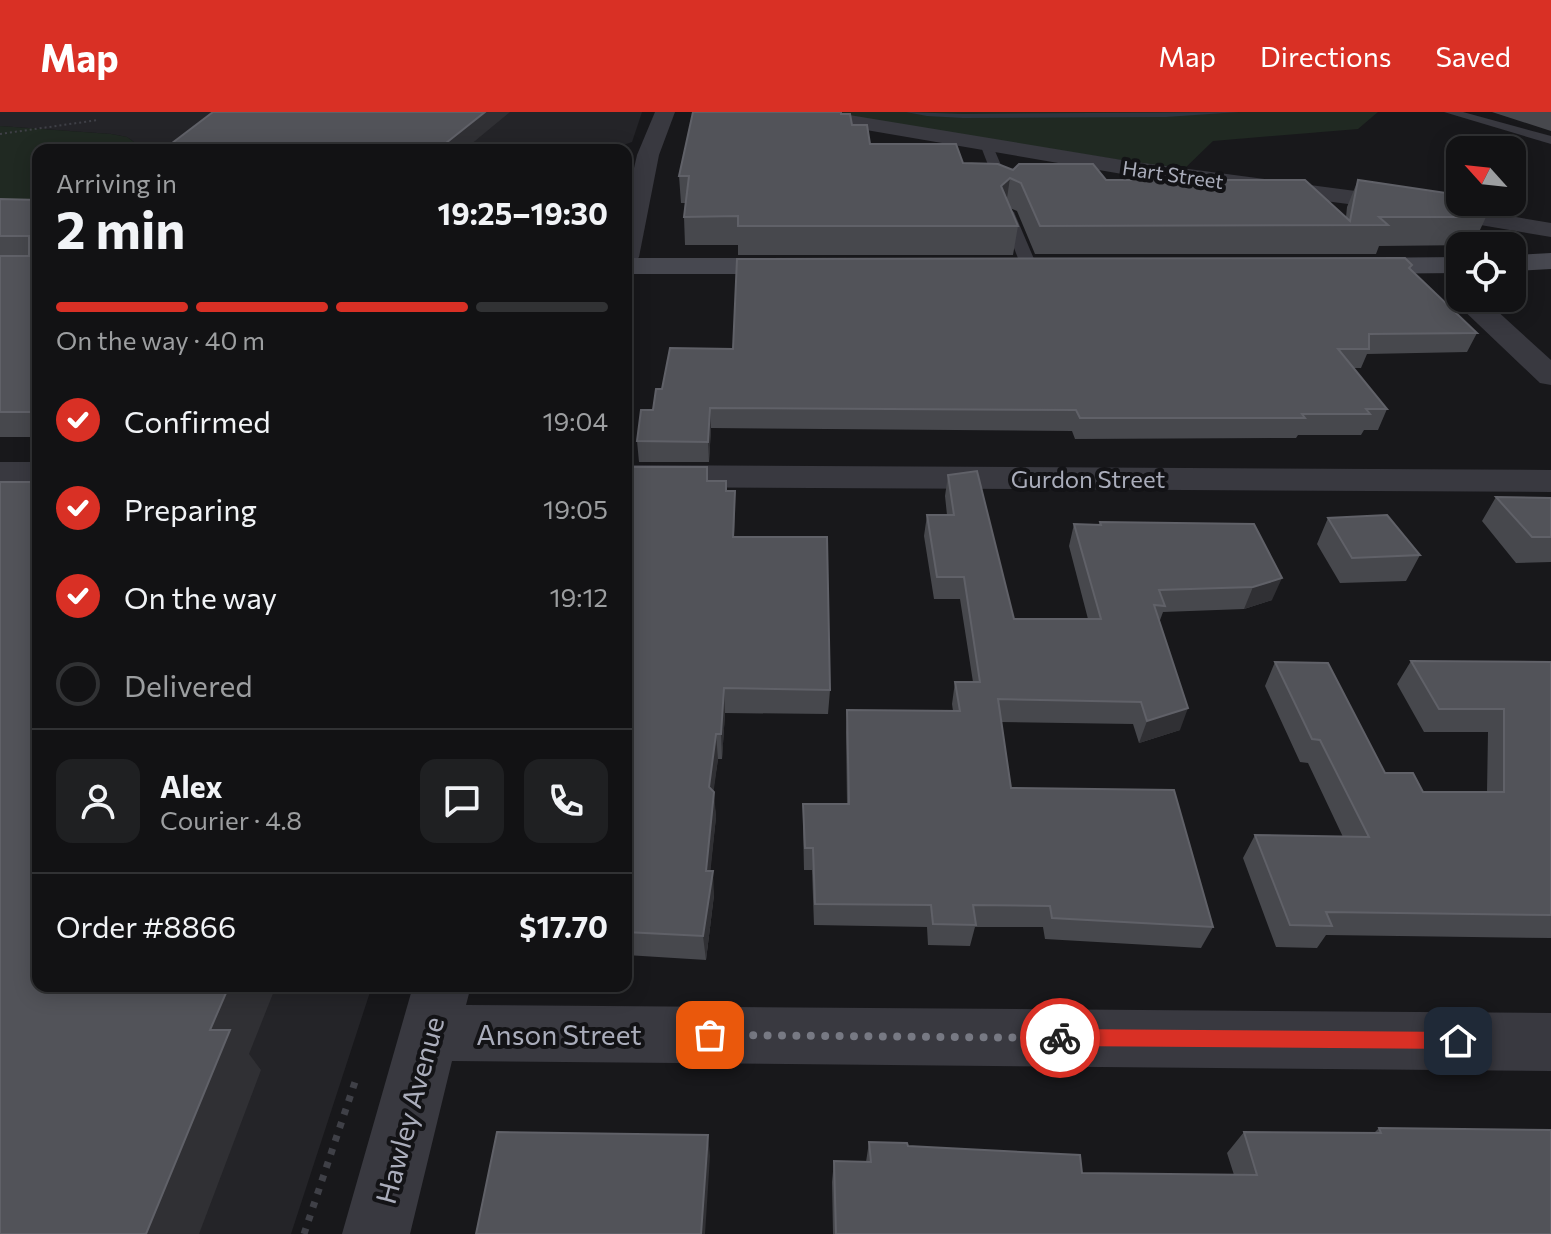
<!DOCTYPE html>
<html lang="en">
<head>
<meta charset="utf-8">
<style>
  body { margin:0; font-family:Commissioner,sans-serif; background:#1f2022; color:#f1f3f6; height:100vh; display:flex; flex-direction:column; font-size:30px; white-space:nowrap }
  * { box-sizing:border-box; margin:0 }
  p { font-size:26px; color:#9c9ea0 }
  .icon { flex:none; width:44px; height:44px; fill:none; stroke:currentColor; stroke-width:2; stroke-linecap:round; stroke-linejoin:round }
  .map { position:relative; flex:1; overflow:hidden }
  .details { position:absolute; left:32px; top:32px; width:600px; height:848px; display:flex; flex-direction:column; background:#121214; border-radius:16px; box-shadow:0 4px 20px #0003,0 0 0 2px #313234 }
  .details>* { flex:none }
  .needle { width:52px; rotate:297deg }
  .fabs { position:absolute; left:1446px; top:24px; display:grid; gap:16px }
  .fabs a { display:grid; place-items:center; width:80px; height:80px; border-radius:16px; background:#121214; box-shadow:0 4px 20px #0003,0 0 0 2px #313234; font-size:40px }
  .pin { position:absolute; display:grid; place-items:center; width:68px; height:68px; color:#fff; margin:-34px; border-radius:16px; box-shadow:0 4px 12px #0006 }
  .courier { position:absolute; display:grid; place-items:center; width:80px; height:80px; margin:-40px; border:6px solid #d93025; border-radius:50%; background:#fff; color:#222; box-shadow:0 2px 10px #0007 }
  .head em { font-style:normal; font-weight:700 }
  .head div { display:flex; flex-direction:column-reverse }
  .head { display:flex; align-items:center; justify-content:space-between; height:136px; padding:0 24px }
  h1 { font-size:52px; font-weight:700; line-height:60px }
  .bar { display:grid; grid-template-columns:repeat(4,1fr); gap:12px 8px; align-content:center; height:96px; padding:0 24px }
  .bar i { height:10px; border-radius:6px; background:#313234 }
  .bar .on { background:#d93025 }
  .bar p { grid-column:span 4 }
  .line { display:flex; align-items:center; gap:20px; padding:0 24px; border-top:2px solid #313234 }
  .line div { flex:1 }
  .round { display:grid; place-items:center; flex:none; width:84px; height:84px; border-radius:16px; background:#1f2022 }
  ol { padding:0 24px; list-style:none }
  li { display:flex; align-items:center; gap:24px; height:88px }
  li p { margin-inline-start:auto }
  li .icon { padding:8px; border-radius:50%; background:#d93025; color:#fff; stroke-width:4 }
  li:last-child { color:#9c9ea0 }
  li i { width:44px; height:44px; border:4px solid #313234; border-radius:50% }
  header { display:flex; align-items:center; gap:48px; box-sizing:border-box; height:112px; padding:0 40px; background:#d93025; color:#fff }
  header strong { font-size:38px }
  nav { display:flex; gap:44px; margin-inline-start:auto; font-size:28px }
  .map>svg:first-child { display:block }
  .built { fill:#242428 }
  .green { fill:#202922 }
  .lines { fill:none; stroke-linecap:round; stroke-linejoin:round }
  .stream { fill:#2d3640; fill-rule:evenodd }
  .path-far1 { stroke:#3f4047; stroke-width:2; stroke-dasharray:2 3; stroke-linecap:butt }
  .path { stroke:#3f4047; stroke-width:7; stroke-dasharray:6 8; stroke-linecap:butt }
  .service { fill:#393940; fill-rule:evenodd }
  .minor { fill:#393940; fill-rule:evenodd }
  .secondary { fill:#474850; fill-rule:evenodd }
  .wall { fill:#47484d }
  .shaded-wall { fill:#303034 }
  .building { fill:#525359; stroke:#606168; stroke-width:2 }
  .route { fill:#d93025 }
  .done { stroke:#777983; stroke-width:8; stroke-dasharray:0 14.4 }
  .labels { text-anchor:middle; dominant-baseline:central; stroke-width:8; stroke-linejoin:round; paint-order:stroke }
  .far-street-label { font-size:20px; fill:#aaadbb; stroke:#131316 }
  .street-label { font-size:24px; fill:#aaadbb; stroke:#131316 }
  .near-street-label { font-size:28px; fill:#aaadbb; stroke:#131316 }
</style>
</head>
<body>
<header>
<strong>Map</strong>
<nav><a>Map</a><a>Directions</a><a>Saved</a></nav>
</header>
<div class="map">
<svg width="1551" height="1122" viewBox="0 0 1551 1122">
  <rect width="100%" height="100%" fill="#18181b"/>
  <path class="built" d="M0,0H642L632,30L612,37L246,38H145L127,25L111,22L0,14Z
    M0,389L38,874H372L291,1122H0Z"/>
  <path class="green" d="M819,0H1378L1358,17L1213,29L1183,58Z
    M0,14L111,22L127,25L145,38H38V94L0,93Z"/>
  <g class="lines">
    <path class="stream" d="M906,0L963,2L1239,0L1166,5L963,6L927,4Z"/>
    <path class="path-far1" d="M0,22L98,8"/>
    <path class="path" d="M304,1122L356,967"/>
    <path class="service" d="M1444,0H1463L1551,24V32Z
      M986,28L992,32L1012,79L1010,82L998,79L980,32Z
      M1007,96L1014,100L1037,154L1034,157H1024L1021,154L1000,100Z"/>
    <path class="minor" d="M655,0H675L659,43L639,145L635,150L626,153V91L637,43Z
      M786,0H831L1128,49L1386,83L1551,111V125L1386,97L1128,63L796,6Z
      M1457,180H1460V186H1483L1551,248V273L1540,271L1457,192L1453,186Z
      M0,350H38V372H0Z
      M626,353L1551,358V380L626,375Z
      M413,874H471L466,893L1551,901V959L452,949L410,1122H342Z"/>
    <path class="secondary" d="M1551,141V157L1512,159V143Z
      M1460,145V161L1350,162L1341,160L1337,154L1341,148L1350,146Z
      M626,146H798L807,148L811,154L807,160L798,162H626Z"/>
  </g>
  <path class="wall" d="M1492,0H1551V19Z
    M841,2L870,32L963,51L1106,68L1346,105L1347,95L1358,68L1486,105L1473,133L1379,134L1376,142H1035L1017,99L1010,96L1018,114L1013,143H738V133H685L684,105L685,91H681L679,64Z
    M0,87L38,88V325H0Z
    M1410,157L1477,221L1467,240L1367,242L1361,256H1354L1387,297L1378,318H1364L1361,323H1298L1296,326L1075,327L1072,319L711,316L709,350H639L637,329L662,277L733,237Z
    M948,363L1014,507H1088L1069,434L1074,412L1099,413L1100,410L1254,412L1272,488L1244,497L1163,500L1159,511L1180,618L1139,631L1133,612L1001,610L1011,676L1213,815L1201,836L1045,827L1043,815H975L970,834L928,833L927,815L814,813L812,758H804L803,714V692H847L846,620L847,598L953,599L952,592L955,570H973L960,487H934L924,424L927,403H947L945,384Z
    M708,369L727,379H735L734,425L830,578L828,602L725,601L722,647H718L713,679L716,705L710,759L714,783L706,848L626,843V386Z
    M1496,385L1551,386V450L1516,451L1482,409Z
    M1328,406L1420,443L1406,469L1340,471L1317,432Z
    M1411,549L1551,550V826L1326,823L1317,836L1276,835L1243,746L1255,723L1343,725L1308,651L1300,650L1265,574L1275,550L1385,661L1423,680H1487L1488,620H1424L1397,572Z
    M1379,1016L1551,1122H833L832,1070L834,1049L866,1050L869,1030L908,1034L1082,1061L1234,1063L1227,1041L1244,1020L1374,1021Z"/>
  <path class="shaded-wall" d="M485,0H510L464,38L441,35Z
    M1010,66L1006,93L1001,74Z
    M710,296L711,316L709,350L708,330Z
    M735,379V403L733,449V425Z
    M1282,466L1272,488L1244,497L1253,475Z
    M724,576L725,601L722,647L721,622Z
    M1188,596L1180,618L1139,631L1147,609Z
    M716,622L718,647L711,699L709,675Z
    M714,680L716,705L708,783L706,759Z
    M713,759L714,783L706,848L703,824Z
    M229,874H276L249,942L261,958L199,1122H146L210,918Z
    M708,1023L710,1044L705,1122H701Z"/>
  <path class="building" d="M213,0H485L441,35L604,37L163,38Z
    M693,0H841V2H850L852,13H867L870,32H956L963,51L998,52L1013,58L1019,52H1093L1106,68H1305L1350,109L1358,68L1460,83V90H1487L1486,105H1379L1388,113L1040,114L1021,71L1010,66L1001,74L1018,114H738V104L684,105L689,64H679Z
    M0,87L38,88V300H0V144H29V124H0Z
    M1405,146L1412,153L1409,156L1477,221L1369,222V237H1338L1387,297H1366L1370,302H1302L1305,306H1080L1076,298L710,296L708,330L637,329L641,298H653L656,277H662L670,236L733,237L737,147Z
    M633,355H707V369H726V379H735L733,425H827L830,578L724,576L721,622H716L709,675L714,680L706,759H713L703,824L626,820V386Z
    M977,359L1014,507H1101L1074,412L1101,413L1100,410L1254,412L1282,466L1253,475L1159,478L1165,494L1154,493L1188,596L1147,609L1141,590L998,587L1011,676L1174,678L1213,815L1052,806L1050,794L973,793L976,813L933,812L931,793L815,792L813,736H805L803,692H849L847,598L960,599L955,570H980L964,465H937L927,403H954L948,363Z
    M0,370H38V874H229L210,918H230L146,1122H0Z
    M1496,385L1551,386V425H1532Z
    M1387,403L1420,443L1352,446L1328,406Z
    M1411,549L1551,550V803L1326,800L1332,814L1290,813L1255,723L1369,725L1320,628L1312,627L1275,550L1328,551L1385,661H1413L1423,680H1504V597H1439Z
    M1379,1016L1551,1018V1122H836L834,1049L871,1050L869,1030L907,1031L908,1034L1080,1043L1082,1061L1257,1063L1244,1020L1381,1021Z
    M497,1020L708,1023L701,1122H476Z"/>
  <path class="route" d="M1060,917L1458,920L1464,923L1466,929L1464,935L1458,937L1060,934L1054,932L1051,926L1054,920Z"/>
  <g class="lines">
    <path class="done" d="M710,923L1060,926"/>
  </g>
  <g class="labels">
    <g class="far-street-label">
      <text transform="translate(1173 62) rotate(8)">Hart Street</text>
    </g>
    <g class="street-label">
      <text x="1088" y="366">Gurdon Street</text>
    </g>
    <g class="near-street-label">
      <text x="559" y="922">Anson Street</text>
      <text transform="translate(409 998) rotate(-75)">Hawley Avenue</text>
    </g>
  </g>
</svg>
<div class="fabs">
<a><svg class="needle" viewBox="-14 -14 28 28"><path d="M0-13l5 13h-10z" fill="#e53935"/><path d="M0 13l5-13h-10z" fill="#9c9ea0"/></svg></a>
<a><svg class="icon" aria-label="locate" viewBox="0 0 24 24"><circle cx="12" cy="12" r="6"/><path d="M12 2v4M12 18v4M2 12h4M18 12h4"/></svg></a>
</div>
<div class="pin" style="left:710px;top:923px;background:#ea580c"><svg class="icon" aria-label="bag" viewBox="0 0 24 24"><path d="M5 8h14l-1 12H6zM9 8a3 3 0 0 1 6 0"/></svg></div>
<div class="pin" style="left:1458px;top:929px;background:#1f2937"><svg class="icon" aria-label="home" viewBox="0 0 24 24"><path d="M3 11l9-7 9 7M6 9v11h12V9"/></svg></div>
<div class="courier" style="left:1060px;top:926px"><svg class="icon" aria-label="bike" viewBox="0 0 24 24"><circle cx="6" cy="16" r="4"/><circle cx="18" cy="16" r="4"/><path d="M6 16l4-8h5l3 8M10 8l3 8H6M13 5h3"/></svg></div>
<section class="details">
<div class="head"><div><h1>2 min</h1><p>Arriving in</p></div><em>19:25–19:30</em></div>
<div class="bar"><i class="on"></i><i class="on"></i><i class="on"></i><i></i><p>On the way · 40 m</p></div>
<ol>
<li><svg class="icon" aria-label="check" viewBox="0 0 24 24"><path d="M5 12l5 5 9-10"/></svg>Confirmed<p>19:04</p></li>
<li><svg class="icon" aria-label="check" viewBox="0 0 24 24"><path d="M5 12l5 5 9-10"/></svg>Preparing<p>19:05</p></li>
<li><svg class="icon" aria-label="check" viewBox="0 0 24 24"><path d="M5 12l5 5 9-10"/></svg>On the way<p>19:12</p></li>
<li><i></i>Delivered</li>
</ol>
<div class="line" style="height:144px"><a class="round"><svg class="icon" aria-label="person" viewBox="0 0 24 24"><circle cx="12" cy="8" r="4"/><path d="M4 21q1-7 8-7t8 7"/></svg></a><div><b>Alex</b><p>Courier · 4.8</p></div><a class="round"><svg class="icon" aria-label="chat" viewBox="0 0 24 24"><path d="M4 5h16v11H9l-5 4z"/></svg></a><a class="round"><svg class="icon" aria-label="phone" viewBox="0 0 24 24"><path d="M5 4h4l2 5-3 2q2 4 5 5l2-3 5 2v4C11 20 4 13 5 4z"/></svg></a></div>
<div class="line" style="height:104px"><div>Order #8866</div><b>$17.70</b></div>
</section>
</div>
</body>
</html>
